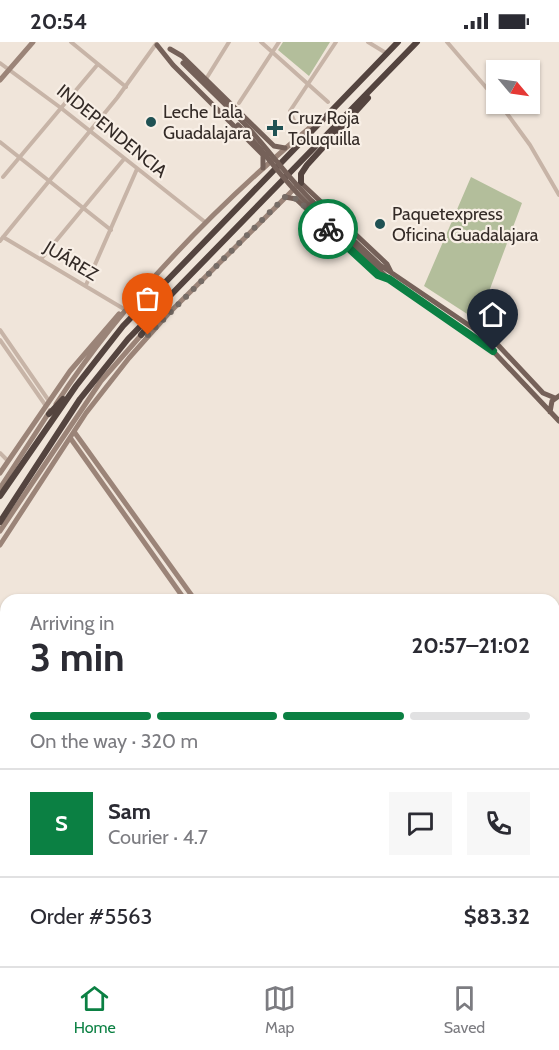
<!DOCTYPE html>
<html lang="en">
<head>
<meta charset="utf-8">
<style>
  body { margin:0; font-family:Cabin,sans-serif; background:#f7f7f7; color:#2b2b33; height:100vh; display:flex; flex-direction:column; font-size:22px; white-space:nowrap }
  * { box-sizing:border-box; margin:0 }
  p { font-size:20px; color:#7c7c81 }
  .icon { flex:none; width:33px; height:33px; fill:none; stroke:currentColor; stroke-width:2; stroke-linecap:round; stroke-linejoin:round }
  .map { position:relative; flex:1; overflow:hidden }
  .side { position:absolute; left:0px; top:552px; width:560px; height:372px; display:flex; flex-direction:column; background:#fff; border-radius:18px 18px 0 0; box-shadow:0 2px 4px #0004 }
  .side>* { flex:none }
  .needle { width:39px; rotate:119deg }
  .controls { position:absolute; left:486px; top:18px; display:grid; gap:12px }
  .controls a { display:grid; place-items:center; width:54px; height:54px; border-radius:0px; background:#fff; box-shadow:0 2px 4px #0004; font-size:30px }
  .pin { position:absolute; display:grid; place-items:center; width:51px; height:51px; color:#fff; margin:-62px -26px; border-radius:50% 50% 50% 0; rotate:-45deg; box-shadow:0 0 6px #0007 }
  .pin .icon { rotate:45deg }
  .courier { position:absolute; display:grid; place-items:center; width:60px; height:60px; margin:-30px; border:4px solid #0b8043; border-radius:50%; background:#fff; color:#222; box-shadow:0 2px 8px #0007 }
  .head em { font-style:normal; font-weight:800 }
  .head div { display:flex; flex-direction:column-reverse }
  .head { display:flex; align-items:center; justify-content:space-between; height:102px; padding:0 30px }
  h1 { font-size:39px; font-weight:800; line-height:45px }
  .bar { display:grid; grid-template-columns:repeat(4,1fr); gap:9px 6px; align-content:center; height:72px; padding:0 30px }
  .bar i { height:8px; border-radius:4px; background:#e1e1e2 }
  .bar .current { background:#0b8043 }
  .bar p { grid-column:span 4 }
  .line { display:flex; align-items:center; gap:15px; padding:0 30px; border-top:2px solid #e1e1e2 }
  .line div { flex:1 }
  .round { display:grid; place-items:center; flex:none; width:63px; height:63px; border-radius:0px; background:#f7f7f7 }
  .status { display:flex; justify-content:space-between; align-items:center; height:42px; padding:0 30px; background:#fff; direction:ltr }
  .status svg { height:16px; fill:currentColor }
  .menu { display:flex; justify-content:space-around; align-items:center; height:84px; border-top:2px solid #e1e1e2; background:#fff; font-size:16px; color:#7c7c81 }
  .menu a { display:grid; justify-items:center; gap:3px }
  .menu .current { color:#0b8043 }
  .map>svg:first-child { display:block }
  .green { fill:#b3be9b }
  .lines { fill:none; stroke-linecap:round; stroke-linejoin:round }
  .street { stroke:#c7b4a7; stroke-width:4 }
  .secondary { stroke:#9b8478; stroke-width:5 }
  .primary { stroke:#756159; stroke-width:5 }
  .highway { stroke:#54443f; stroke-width:6 }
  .tram { stroke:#342b27; stroke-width:1.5 }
  .rail { stroke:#342b27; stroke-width:1.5; stroke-dasharray:1.5 4.5; stroke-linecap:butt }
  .primary-bridge { stroke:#756159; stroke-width:5 }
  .done { stroke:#766c66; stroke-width:6; stroke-dasharray:0 10.8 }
  .route { stroke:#0b8043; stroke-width:8 }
  .poi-dot { fill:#1f5153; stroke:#f8efe6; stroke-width:2 }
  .labels { text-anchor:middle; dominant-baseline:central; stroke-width:4.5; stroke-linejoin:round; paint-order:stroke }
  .poi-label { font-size:18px; fill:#342b27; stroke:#f8efe6; text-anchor:start }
  .street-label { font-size:18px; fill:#342b27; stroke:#f8efe6 }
</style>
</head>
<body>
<div class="status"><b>20:54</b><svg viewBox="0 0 49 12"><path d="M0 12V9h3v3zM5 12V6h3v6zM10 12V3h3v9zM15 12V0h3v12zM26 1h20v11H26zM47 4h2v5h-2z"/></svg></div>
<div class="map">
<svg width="559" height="924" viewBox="0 0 559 924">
  <rect width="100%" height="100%" fill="#f0e5da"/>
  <path class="green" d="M283,0H330L309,34L278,8Z
    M471,135L522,161L478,279L424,244Z"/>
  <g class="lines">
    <path class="street" d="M71,0L126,45
      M261,0L328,60
      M368,0L386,11
      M447,0L496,57
      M0,21L61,66L205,180
      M206,37L229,0
      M239,61L279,0
      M500,62L530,103L559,153
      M295,81L290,69L336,0
      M0,100L111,188
      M3,135L98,22
      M3,195L124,267
      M0,199L117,56L156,2
      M41,217L124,117
      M86,243L137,127
      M0,288L49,359
      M0,298L46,364
      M0,411L8,419
      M554,726L559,721
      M554,751L559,757
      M554,762L559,758
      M554,795L559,790
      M554,827L559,823
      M554,847L559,842
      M554,894L559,890
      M67,918L70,924
      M292,918L297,924
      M553,918L559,923
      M20,924L25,918
      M95,924L101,918
      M457,924L464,918
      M515,924L523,918"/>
    <path class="secondary" d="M0,38L33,0
      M56,362C127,253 220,160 320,77
      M75,391L195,558
      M71,397L185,558
      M0,431L70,329L119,272
      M0,446L50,369
      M0,489L101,339L143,291
      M0,503L86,371L129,316L168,272L296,145
      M0,651L6,662
      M138,918L141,924
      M197,924L204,918
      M211,924L217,918"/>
    <path class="primary" d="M157,3L173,23L263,113V126
      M170,7L182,14L274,104L285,106
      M183,21L242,79
      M301,141L387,222L391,230
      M285,155L296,157L328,187
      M313,160L380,223L498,303L543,351L555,356
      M309,163L389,237L493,309L559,379
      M550,370L552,359L559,354
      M554,599L559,593
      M554,611L559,606
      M444,918L448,924
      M452,918L457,924"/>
    <path class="highway" d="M301,141V132L307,123L368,56
      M141,293L162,268
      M49,372L63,357
      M0,454L76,344L123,284L398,0
      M0,480L80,357L128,297L417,0"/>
    <path class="tram" d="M0,619L6,630
      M155,918L158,924"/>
    <path class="rail" d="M0,625L6,636
      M151,918L154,924
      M4,924L10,918"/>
    <path class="primary-bridge" d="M242,79C267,105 287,135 313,160
      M238,83C264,108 283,139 309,163"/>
  </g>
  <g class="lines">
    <path class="done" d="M148,293L285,155L297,157L328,187"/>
    <path class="route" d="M328,187L378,233L389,237L493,309"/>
  </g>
  <g class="poi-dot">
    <circle cx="151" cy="80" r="6"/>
    <path d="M272 77h6v6h6v6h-6v6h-6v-6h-6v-6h6z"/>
    <circle cx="380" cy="182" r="6"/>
  </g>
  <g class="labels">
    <g class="poi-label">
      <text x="163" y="70">Leche Lala<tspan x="163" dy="21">Guadalajara</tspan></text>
      <text x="288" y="76">Cruz Roja<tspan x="288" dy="21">Toluquilla</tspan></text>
      <text x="392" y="172">Paquetexpress<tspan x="392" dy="21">Oficina Guadalajara</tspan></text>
    </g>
    <g class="street-label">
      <text transform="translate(112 89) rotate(39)">INDEPENDENCIA</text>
      <text transform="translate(71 219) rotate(31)">JUÁREZ</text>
    </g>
  </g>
</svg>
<div class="controls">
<a><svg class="needle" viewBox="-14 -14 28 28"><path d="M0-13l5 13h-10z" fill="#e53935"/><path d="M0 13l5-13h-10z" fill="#7c7c81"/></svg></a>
</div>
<div class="pin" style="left:148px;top:293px;background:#ea580c"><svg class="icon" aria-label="bag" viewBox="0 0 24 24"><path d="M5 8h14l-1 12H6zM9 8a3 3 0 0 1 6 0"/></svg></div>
<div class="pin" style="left:493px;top:309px;background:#1f2937"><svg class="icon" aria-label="home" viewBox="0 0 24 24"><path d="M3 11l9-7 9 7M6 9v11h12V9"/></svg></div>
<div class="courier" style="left:328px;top:187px"><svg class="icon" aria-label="bike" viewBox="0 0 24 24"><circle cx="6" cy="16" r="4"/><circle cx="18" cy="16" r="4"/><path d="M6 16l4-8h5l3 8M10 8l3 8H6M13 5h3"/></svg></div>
<section class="side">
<div class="head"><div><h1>3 min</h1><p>Arriving in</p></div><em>20:57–21:02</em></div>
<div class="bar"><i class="current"></i><i class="current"></i><i class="current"></i><i></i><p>On the way · 320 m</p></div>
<div class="line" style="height:108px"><b class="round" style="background:#0b8043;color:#fff">S</b><div><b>Sam</b><p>Courier · 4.7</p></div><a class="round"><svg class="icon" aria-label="chat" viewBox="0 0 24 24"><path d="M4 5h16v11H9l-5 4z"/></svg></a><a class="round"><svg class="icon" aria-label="phone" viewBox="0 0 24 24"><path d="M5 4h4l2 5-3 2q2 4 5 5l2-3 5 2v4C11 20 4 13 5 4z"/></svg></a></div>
<div class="line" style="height:78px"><div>Order #5563</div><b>$83.32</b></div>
</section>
</div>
<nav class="menu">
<a class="current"><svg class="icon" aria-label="home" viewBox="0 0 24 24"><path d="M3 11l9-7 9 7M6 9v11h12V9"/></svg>Home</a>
<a><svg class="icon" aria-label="map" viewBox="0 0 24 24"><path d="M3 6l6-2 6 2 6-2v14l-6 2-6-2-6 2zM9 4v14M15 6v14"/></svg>Map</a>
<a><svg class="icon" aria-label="saved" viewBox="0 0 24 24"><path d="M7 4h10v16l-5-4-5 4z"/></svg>Saved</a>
</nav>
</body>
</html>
